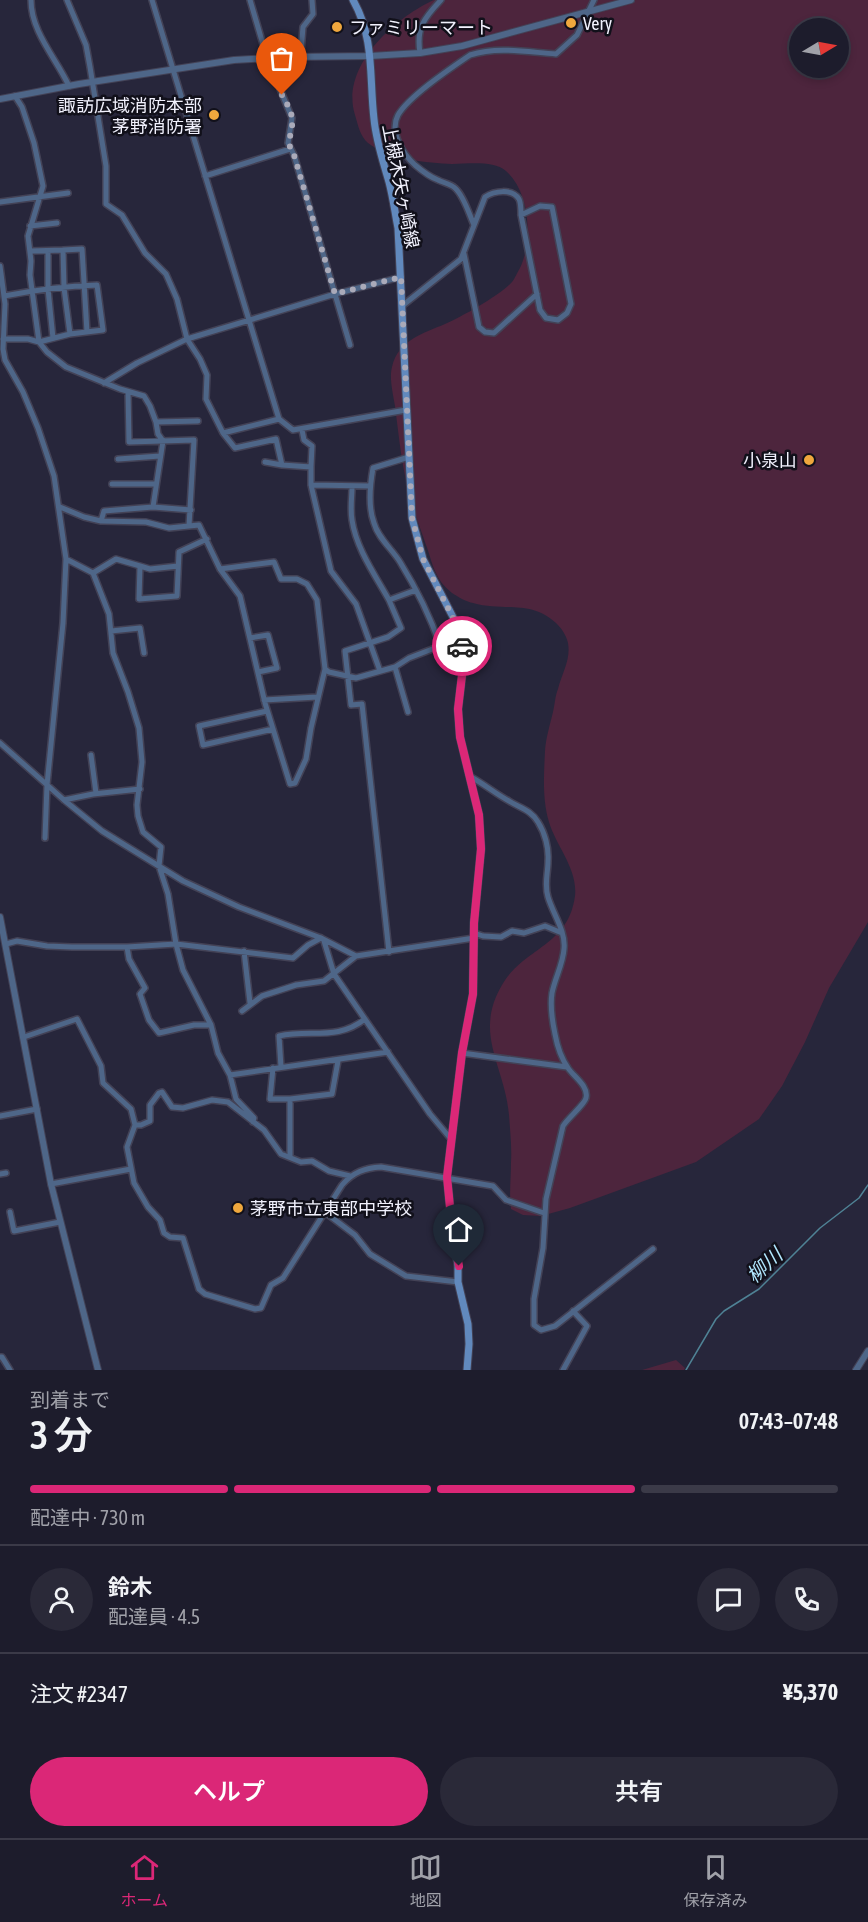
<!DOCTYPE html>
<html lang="ja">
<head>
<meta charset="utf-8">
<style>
  body { margin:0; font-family:"Asap Condensed","Noto Sans JP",sans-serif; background:#2a2938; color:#f1f3f6; height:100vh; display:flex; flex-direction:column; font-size:22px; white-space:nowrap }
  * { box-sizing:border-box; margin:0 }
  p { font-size:20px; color:#a0a1a9 }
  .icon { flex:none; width:33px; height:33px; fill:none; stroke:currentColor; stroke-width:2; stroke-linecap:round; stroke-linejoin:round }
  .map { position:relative; height:1370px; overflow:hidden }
  .details { display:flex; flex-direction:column; background:#1d1c2c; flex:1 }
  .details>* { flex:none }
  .needle { width:39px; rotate:80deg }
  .buttons { position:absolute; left:789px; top:18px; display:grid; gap:12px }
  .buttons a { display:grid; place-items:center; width:60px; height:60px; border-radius:50%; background:#1d1c2c; box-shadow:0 3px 9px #0003,0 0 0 2px #3b3a48; font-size:30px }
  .pin { position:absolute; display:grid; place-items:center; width:51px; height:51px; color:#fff; margin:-62px -26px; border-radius:50% 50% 50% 0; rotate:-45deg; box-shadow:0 0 6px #0007 }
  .pin .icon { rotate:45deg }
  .courier { position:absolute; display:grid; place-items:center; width:60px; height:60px; margin:-30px; border:4px solid #db2777; border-radius:50%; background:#fff; color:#222; box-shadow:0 2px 8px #0007 }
  .summary em { font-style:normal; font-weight:600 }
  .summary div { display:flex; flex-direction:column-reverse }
  .summary { display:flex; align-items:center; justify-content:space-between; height:102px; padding:0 30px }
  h1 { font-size:39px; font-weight:600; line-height:45px }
  .bar { display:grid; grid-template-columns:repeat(4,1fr); gap:9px 6px; align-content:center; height:72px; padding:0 30px }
  .bar i { height:8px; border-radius:4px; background:#3b3a48 }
  .bar .current { background:#db2777 }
  .bar p { grid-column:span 4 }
  .line { display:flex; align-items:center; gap:15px; padding:0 30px; border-top:2px solid #3b3a48 }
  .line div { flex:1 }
  .round { display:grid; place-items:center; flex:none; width:63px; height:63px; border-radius:32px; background:#2a2938 }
  .button { display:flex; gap:12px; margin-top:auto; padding:12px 30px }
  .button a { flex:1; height:69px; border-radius:36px; background:#db2777; color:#fff; font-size:24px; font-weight:600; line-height:69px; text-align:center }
  .button a+a { background:#2a2938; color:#f1f3f6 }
  .tabs { display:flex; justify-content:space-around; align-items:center; height:84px; border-top:2px solid #3b3a48; background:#1d1c2c; font-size:16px; color:#a0a1a9 }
  .tabs a { display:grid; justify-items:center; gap:3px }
  .tabs .current { color:#db2777 }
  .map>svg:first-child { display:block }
  .green { fill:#4d253d; fill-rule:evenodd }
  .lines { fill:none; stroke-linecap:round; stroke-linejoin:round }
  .stream { stroke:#4f8295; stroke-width:1.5 }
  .minor-casing { stroke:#434256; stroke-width:8 }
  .tertiary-casing { stroke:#434256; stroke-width:8 }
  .secondary-casing { stroke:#434256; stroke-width:9 }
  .minor { stroke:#4e6688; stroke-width:5 }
  .tertiary { stroke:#4e6688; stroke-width:6 }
  .secondary { stroke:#6189bd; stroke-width:7 }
  .done { stroke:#aaaab9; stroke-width:6; stroke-dasharray:0 10.8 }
  .route { stroke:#db2777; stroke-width:8 }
  .poi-dot { fill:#efa73d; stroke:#11101a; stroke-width:2 }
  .labels { text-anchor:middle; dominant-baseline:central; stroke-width:5; stroke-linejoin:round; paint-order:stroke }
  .poi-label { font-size:18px; fill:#f1f1fd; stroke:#11101a; text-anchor:start }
  .street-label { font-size:18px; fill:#f1f1fd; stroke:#11101a }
  .water-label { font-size:20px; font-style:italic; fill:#b2e8ff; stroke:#11101a }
</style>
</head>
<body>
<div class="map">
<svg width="868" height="1370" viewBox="0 0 868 1370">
  <rect width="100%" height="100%" fill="#27263b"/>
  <path class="green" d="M434,0H868V922L829,988L805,1042L782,1086L759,1119L696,1162L570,1208L541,1216L523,1215L511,1209C509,1193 511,1179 511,1162C512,1147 510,1130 509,1115C505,1066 473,1034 502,985C524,947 568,947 575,896C578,869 556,846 549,822C542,799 544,774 545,751C546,737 550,725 553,712C555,704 555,696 558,689C562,673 571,660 568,643C566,635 562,629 556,623C530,599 504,612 473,603C467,602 458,597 452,593C446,588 440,582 437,575C432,566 430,555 426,545C421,530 415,515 411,500C402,470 399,437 395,406C393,394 389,378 392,367C398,340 424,333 445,324C463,316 499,296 512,282C514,280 518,271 520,268C533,241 530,192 506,171C493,160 468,164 452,164C428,163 388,159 368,143C360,136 358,125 355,115C340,67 394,18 434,0ZM800,28H838V68H800Z
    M676,1360L685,1368L684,1370H642Z"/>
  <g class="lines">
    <path class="stream" d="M686,1370L716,1319L724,1311L759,1289L820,1228L859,1198L868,1185"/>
    <g class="minor-casing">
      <path id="minor" d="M31,0C31,32 56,58 69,86
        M67,0L86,45L90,67L106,166V204L122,215L145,253L166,274L177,299L187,339L200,359L207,375L206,399L223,433L279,419
        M152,0L279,419L293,430L406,410
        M250,0L267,58
        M312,0L313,14L303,27L301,52L280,89L292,118L288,143L294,155L350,345
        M420,53C416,28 424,18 441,0
        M15,96L22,107L34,143L43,186L28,236L31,261L30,275L39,342L47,352L66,367L120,389L144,396L150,406L156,422L198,421
        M205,176L290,149
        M0,202L68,193
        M474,225C469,214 464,196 455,188C451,184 444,183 438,180C430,177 422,171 415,165C403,154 389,132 398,115C409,96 451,68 470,55C498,46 527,52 556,54L577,35L594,0
        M30,226L57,223
        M30,251L63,250
        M48,251V289L53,338
        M464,254L479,327L485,332L494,333L537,294
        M0,266L5,304L3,349L5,360L23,392L38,428L54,476L66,559L63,623L47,785L45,838
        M4,296C35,290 66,286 97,285L103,330L70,334L64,288L63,250L82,249L87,332
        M402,306L461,259L485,197C494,191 512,188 519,199C521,203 521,210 521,215L540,310L546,318L558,320L567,313L571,304L552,207L540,206L521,215
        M3,339H28L39,342L70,334
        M104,383L137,363L187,339L335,294L401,277
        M128,392L129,442L194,440L189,526
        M156,422L158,434L163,441L153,507L191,510
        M302,430L304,440L312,446L311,467
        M223,433L235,448L276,439L282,465L311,467V485
        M409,457L373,468C370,485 368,507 374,523C378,538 392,549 400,562C416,588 430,616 440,645
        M118,459L160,456
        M265,462L282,465
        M112,484H155
        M370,486L311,485L331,571L356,604L380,671
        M352,487C352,497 350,509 352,520C356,548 375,575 389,600L416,590
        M60,507L84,517L101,521L146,522L169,528L199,525L220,569L240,596L265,703L290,784L295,783L306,759L311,728L325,669L317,600L307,584L297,579H281L274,562L220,569
        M101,521L104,511L153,507
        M66,559L93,573L109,614L113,653L128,692L139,728L142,762L137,805L138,816L143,832L161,847L159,866L168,894L176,944L183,970L211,1025L218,1053L230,1075L236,1099L254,1118L253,1122
        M140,566L150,569L178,566
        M93,573L116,559L140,566L139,599L177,596L179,552L207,539
        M389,600L401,628L388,637L345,651L351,705L362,704L389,952
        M111,631L140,628L144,653
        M250,638L268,635L277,668L258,672
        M395,667L408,712
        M325,669L329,672L356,678L395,667L409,658L461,638
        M264,700L317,697
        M267,711L199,726L203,745L273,729
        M0,743L64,800L102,831L183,881L239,907L321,938L356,956L474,938
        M91,755L96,793
        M471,777C484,784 496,794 509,801C520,808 531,810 538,822C545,833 549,848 548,861C548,874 544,884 548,897C553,914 566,931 564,949C563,964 555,978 552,993C550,1006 552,1020 555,1034C557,1045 561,1058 568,1068C573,1076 589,1086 586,1098C585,1104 568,1118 563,1126L546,1199L543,1248L534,1299V1325L541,1330L555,1326L653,1249
        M64,800L93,794L140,789
        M474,933L483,936L501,937L512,931L524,933L545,926L562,933
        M324,941L334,974L430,1114L451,1139
        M6,944L17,941L47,946L72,947H127L176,944L293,958L308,945L321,938
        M127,947L129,959L145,988L140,994L149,1020L159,1033L194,1025H211
        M244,951L250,1003
        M242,1011L262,996L296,985L324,981L356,956
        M24,1037L77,1019L101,1066L103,1083L131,1109L135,1125L127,1147L134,1183L148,1207L160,1220L164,1233L170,1237L183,1238L199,1289L205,1294L255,1309L261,1308L271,1285L283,1278L342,1185C353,1172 365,1168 381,1167L493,1186L506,1200L544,1213
        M462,1053L567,1067
        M281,1067L279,1036C311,1029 337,1041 365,1019
        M273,1068L270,1099H290L332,1094L338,1061
        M230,1075L388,1052
        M290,1099V1157
        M0,1116L37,1109
        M135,1125H141L150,1121V1105L159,1093L162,1092L172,1107L183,1108L212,1100L228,1102L264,1130L281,1154L301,1162L312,1161L329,1171L350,1176
        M0,1174L6,1173
        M51,1184L131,1169
        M10,1212L14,1231L60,1222
        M326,1213L355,1235L370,1254L406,1276L458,1282
        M0,1357H2L10,1370
        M563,1370L587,1326L573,1311"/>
    </g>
    <g class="tertiary-casing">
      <path id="tertiary" d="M0,99L79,84L234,60L289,57L370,56L420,53L462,46L631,0
        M0,917L51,1184L98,1370
        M856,1370L868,1351"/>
    </g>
    <g class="secondary-casing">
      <path id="secondary" d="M353,0C375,39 369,76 374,119C376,141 383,161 389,182C393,197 395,213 398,228L412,518L423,559L454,619L461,638L464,659L458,709L460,737L479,815L481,849L474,923L473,994L462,1053L447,1177L452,1227L458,1266V1282L468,1324L469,1344L467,1370"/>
    </g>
    <use href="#minor" class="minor"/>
    <use href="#tertiary" class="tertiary"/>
    <use href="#secondary" class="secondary"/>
  </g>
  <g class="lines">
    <path class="done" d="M282,95C286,102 291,110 292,118C294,132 284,142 294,155L335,294L401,277L412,518L423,559L454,620L462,646"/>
    <path class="route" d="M459,1266L452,1227L447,1177L462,1053L473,994L474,923L481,849L479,815L460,737L458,709L464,658L462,646"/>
  </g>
  <g class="poi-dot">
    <circle cx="571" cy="23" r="6"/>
    <circle cx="337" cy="27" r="6"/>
    <circle cx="214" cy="115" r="6"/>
    <circle cx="809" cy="460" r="6"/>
    <circle cx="238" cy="1208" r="6"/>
  </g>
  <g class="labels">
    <g class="poi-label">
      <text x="583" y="23">Very</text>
      <text x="349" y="27">ファミリーマート</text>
      <text x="202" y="105" text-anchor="end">諏訪広域消防本部<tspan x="202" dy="21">茅野消防署</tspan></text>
      <text x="797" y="460" text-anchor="end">小泉山</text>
      <text x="250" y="1208">茅野市立東部中学校</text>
    </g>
    <g class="street-label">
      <text transform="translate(401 186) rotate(79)">上槻木矢ヶ崎線</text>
    </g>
    <g class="water-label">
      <text transform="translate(764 1265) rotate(-42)">柳川</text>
    </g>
  </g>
</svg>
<div class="buttons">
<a><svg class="needle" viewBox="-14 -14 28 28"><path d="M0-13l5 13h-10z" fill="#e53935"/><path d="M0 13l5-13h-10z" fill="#a0a1a9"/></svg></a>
</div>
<div class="pin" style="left:282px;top:95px;background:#ea580c"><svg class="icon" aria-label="bag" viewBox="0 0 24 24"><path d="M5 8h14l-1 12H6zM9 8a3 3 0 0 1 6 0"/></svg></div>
<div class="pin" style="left:459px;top:1266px;background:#1f2937"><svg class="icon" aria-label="home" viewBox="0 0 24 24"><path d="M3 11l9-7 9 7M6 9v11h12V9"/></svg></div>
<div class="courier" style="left:462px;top:646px"><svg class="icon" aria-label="car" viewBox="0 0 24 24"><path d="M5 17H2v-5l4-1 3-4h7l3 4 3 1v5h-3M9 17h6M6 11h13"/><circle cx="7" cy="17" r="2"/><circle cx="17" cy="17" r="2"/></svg></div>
</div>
<section class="details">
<div class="summary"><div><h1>3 分</h1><p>到着まで</p></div><em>07:43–07:48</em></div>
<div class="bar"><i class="current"></i><i class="current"></i><i class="current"></i><i></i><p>配達中 · 730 m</p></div>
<div class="line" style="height:108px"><a class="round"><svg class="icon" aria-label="person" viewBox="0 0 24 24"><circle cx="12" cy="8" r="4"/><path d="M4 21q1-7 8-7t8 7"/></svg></a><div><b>鈴木</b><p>配達員 · 4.5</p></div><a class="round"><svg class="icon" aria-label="chat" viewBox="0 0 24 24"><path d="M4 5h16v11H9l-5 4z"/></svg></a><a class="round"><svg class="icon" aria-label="phone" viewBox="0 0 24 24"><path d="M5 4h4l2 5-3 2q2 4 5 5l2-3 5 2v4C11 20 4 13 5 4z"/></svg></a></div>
<div class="line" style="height:78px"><div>注文 #2347</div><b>¥5,370</b></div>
<div class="button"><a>ヘルプ</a><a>共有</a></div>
</section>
<nav class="tabs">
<a class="current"><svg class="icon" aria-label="home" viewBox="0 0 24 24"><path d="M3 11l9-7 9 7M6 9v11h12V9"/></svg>ホーム</a>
<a><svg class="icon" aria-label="map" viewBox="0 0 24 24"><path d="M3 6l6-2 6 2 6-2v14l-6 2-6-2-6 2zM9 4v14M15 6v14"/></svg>地図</a>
<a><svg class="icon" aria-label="saved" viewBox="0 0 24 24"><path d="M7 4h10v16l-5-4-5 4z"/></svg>保存済み</a>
</nav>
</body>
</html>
